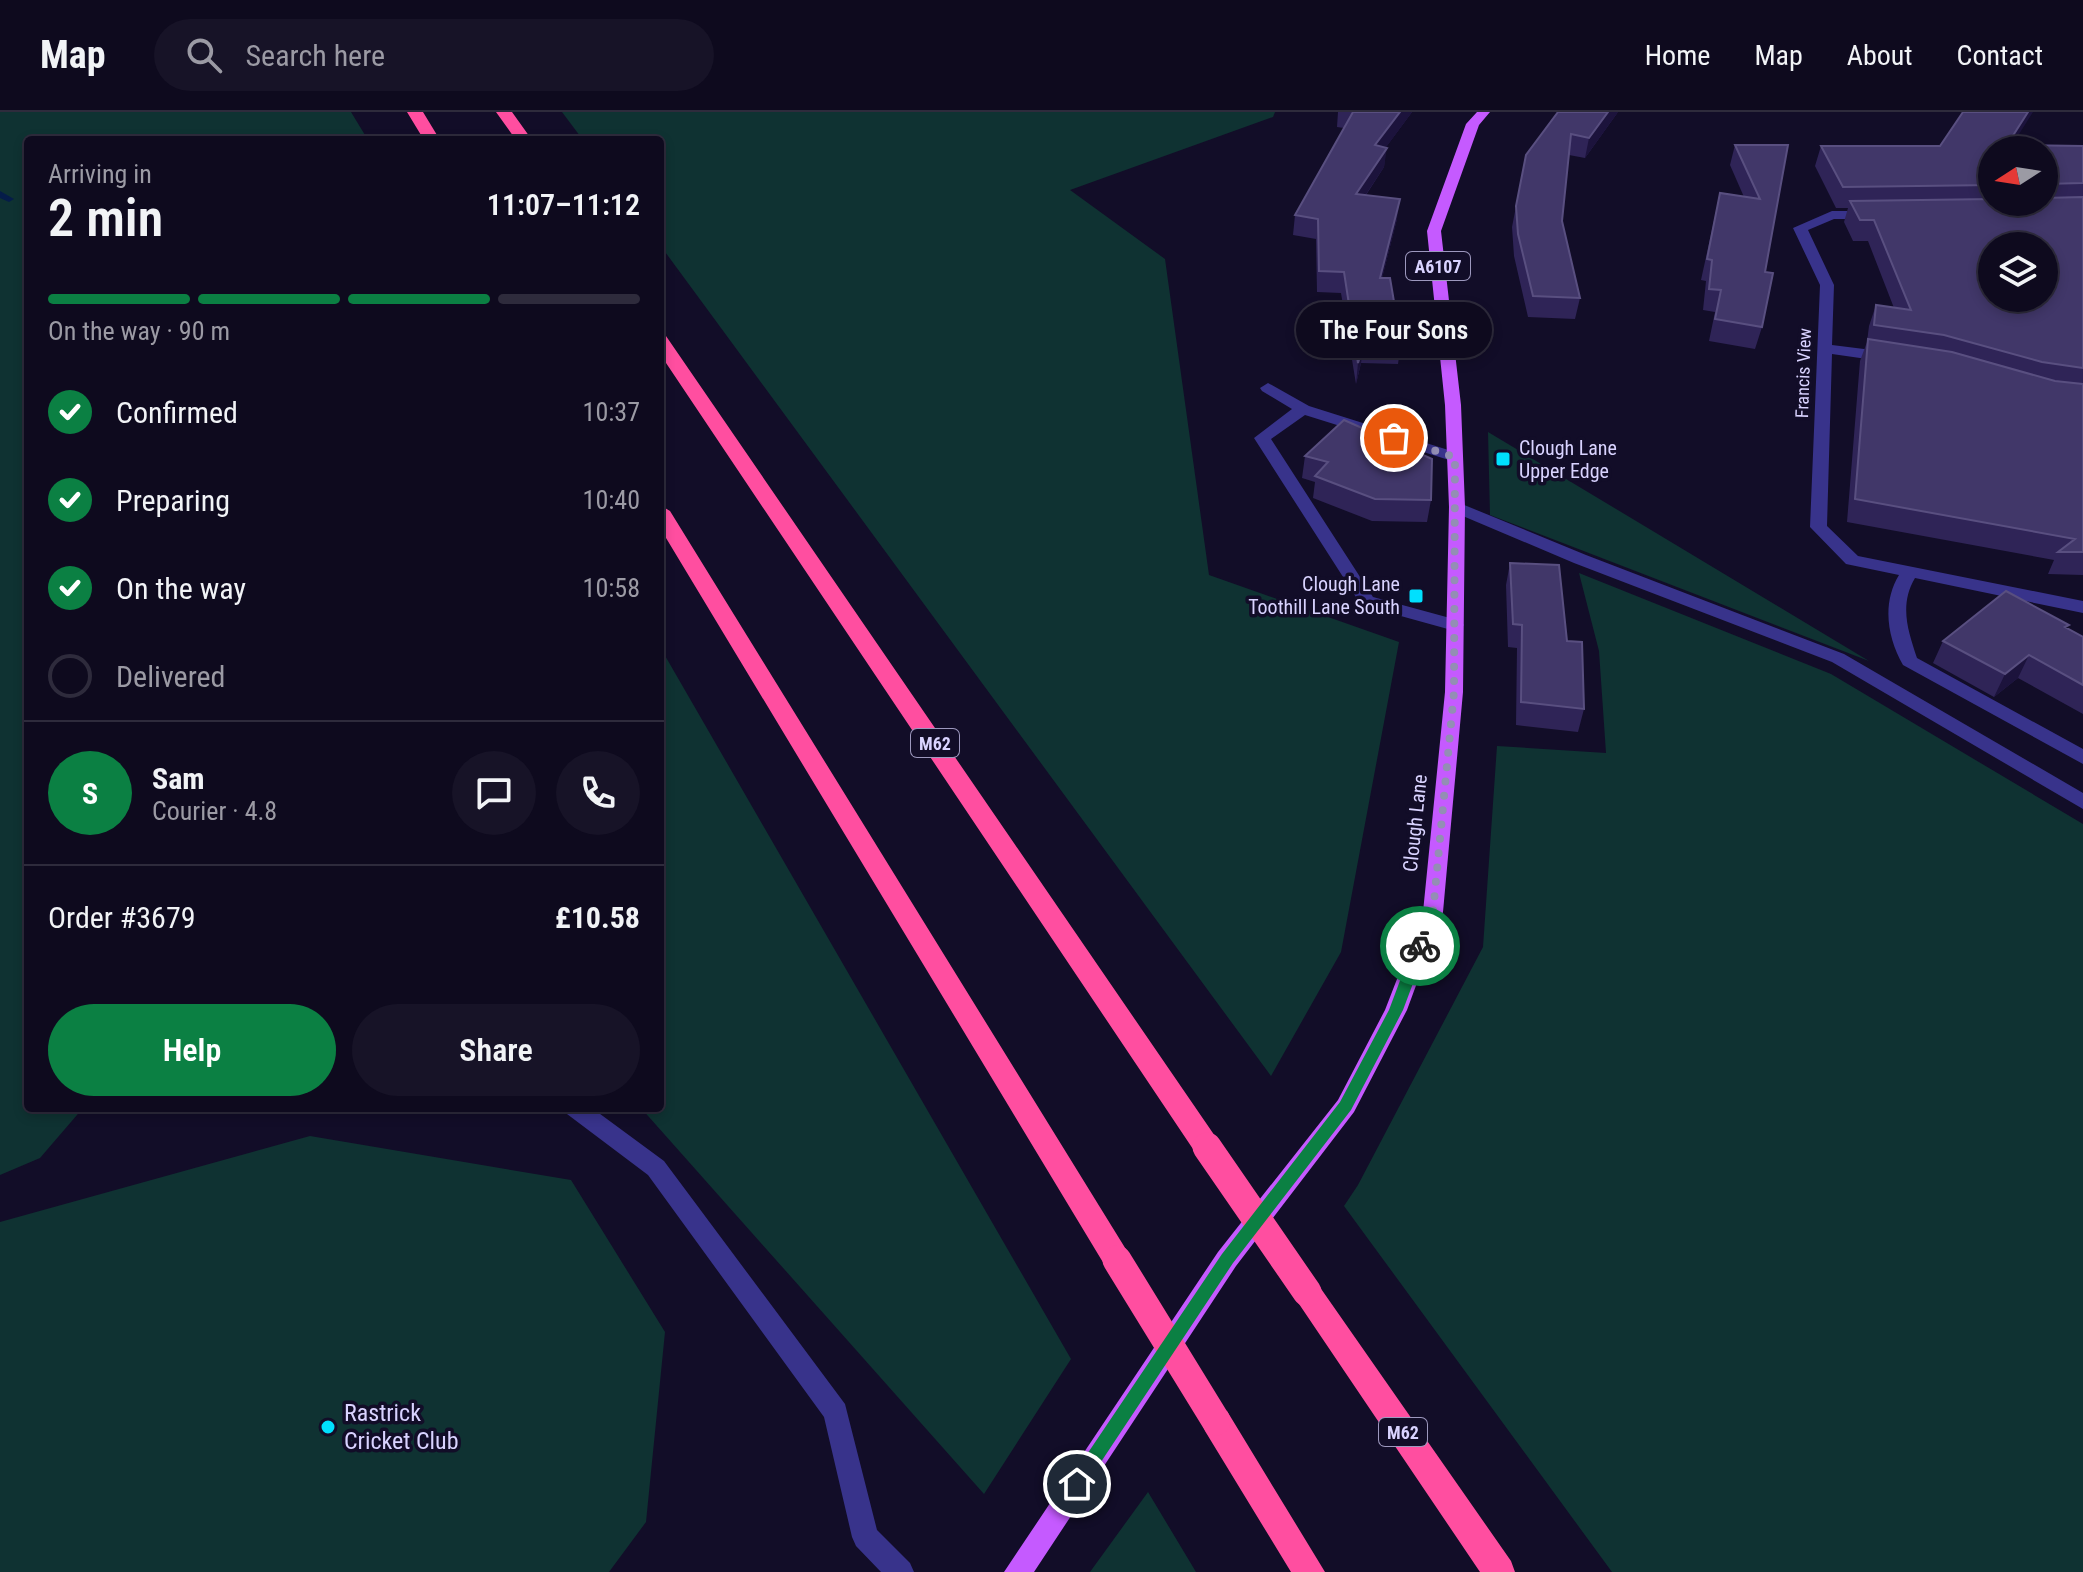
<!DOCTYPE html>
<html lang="en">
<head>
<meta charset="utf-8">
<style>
  body { margin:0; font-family:"Roboto Condensed",sans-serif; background:#171327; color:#f1f3f6; height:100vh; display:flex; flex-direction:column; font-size:30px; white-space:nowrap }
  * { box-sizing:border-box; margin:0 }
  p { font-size:26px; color:#9b9aa4 }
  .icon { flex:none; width:44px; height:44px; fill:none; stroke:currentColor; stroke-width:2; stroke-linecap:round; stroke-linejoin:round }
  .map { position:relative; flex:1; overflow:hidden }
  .details { position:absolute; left:24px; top:24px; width:640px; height:976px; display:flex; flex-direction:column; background:#0e0a1e; border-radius:8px; box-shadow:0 4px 12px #0003,0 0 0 2px #2e2b3c }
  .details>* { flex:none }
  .needle { width:52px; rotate:258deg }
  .tools { position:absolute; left:1978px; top:24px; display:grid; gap:16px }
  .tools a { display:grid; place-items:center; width:80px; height:80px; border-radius:50%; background:#0e0a1e; box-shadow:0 4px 12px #0003,0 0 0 2px #2e2b3c; font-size:40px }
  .pin { position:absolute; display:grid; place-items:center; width:68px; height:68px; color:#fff; margin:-34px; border:4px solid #fff; border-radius:50%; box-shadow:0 2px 8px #0007 }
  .courier { position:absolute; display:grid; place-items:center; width:80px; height:80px; margin:-40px; border:6px solid #0b8043; border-radius:50%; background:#fff; color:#222; box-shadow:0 2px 10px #0007 }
  .bubble { position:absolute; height:56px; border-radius:28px; background:#0e0a1e; box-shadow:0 4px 12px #0003,0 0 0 2px #2e2b3c; font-size:26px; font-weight:600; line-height:56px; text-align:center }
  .overview em { font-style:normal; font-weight:600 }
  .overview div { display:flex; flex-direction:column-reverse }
  .overview { display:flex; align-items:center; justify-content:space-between; height:136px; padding:0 24px }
  h1 { font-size:52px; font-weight:600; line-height:60px }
  .bar { display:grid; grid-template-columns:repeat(4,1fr); gap:12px 8px; align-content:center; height:96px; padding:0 24px }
  .bar i { height:10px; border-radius:6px; background:#2e2b3c }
  .bar .current { background:#0b8043 }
  .bar p { grid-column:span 4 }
  .line { display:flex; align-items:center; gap:20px; padding:0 24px; border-top:2px solid #2e2b3c }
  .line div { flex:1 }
  .round { display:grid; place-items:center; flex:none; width:84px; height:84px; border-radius:42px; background:#171327 }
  ol { padding:0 24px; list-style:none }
  li { display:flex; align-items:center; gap:24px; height:88px }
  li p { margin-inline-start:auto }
  li .icon { padding:8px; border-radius:50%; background:#0b8043; color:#fff; stroke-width:4 }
  li:last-child { color:#9b9aa4 }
  li i { width:44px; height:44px; border:4px solid #2e2b3c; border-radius:50% }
  .primary-button { display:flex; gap:16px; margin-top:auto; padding:16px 24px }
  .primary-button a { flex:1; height:92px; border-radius:48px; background:#0b8043; color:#fff; font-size:32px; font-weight:600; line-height:92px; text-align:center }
  .primary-button a+a { background:#171327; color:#f1f3f6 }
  header { display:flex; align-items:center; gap:48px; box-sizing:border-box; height:112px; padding:0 40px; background:#0e0a1e; border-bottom:2px solid #2e2b3c }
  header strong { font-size:38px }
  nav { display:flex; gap:44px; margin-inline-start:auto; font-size:28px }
  .search { width:560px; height:72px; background:#171327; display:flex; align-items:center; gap:20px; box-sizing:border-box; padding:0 28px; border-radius:44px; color:#9b9aa4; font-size:30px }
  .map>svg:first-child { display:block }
  .green { fill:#0f3232 }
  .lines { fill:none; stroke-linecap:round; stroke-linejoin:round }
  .stream { fill:#051c49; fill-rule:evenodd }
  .minor { fill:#38338b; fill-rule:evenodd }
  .major { fill:#c55aff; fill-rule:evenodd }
  .highway { fill:#ff4ea0; fill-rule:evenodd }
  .highway-bridge { stroke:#ff4ea0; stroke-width:29 }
  .wall { fill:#2f2457; fill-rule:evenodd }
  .shaded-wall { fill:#1c133c }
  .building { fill:#413769; stroke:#594f80; stroke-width:2; fill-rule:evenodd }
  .route { fill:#0b8043 }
  .done { stroke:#938eb4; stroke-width:8; stroke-dasharray:0 14.4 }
  .poi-dot { fill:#00e0fe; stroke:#120d28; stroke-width:3 }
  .labels { text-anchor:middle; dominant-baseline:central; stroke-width:7; stroke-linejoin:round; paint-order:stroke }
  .shield { fill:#120d28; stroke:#9d98be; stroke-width:2 }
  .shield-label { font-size:18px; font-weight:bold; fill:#d9d3ff }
  .far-street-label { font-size:18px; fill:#d9d3ff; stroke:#120d28 }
  .poi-label { font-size:20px; fill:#d9d3ff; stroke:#120d28; text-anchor:start }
  .street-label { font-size:20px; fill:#d9d3ff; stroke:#120d28 }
  .near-poi-label { font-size:24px; fill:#d9d3ff; stroke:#120d28; text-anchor:start }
</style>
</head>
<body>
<header>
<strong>Map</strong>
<div class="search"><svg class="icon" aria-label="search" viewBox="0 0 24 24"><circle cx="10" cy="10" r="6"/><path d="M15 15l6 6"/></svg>Search here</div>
<nav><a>Home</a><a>Map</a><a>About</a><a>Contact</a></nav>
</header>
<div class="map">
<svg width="2083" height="1460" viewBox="0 0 2083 1460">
  <rect width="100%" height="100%" fill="#120d28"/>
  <path class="green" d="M0,0H351L368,28H28V996H83L40,1046L0,1063Z
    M562,0H1275L1273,5L1070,78L1165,147L1209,463L1399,530L1341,840L1271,964L660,133V28H583Z
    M1488,320L1869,549L1490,403Z
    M1579,461L1831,562L2083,712V1460H1612L1344,1094L1358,1073L1483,835L1497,634L1606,641L1599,539Z
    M660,535L1071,1247L984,1382L641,996H660Z
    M310,1024L571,1068L665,1220L646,1410L609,1460H0V1110Z
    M1148,1380L1196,1460H1090Z"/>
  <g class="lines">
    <path class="stream" d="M0,79L14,87L9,90L0,86Z"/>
    <path class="minor" d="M1832,99H1873L1880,103L1873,107H1834L1808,118L1834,173L1832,233L1888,240L1896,245L1888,250L1832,242L1827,414L1858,444L2083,489V501L1915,466C1899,493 1908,519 1917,546L2083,637V652L1903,553C1887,525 1882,491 1899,463L1846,452L1810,415L1820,173L1793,116Z
      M1268,271L1309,294L1461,342V348H1449L1305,303L1271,327L1373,485L1461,509L1464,513L1461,517L1455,519L1361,493L1254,326L1292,297L1262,279L1260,276Z
      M1457,390L1586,443L1844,542L2083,681V697L1832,550L1574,451L1451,399L1449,395Z
      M564,996H592L664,1049L845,1292L877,1418L910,1451L914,1460H881L856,1434L852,1425L824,1305L648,1063L567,1002Z"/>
    <path class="major" d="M1477,0H1490L1479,13L1441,119L1461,293L1465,395L1463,580L1443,800L1407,898L1354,1000L1236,1154L1034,1460H1004L1218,1140L1338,988L1385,898L1423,800L1445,580L1449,395L1445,293L1427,119L1466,12Z"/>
    <path class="highway" d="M407,0H423L440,28H424Z
      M496,0H512L532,28H516Z
      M660,223L666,224L1217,1027L1221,1035L1217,1043L1207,1046L1197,1043L660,242Z
      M660,393L670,399L1127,1139L1131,1148L1127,1157L1117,1161L1107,1157L660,416Z
      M1307,1167L1317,1171L1511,1449L1515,1460H1480L1297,1189L1292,1180L1297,1171Z
      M1216,1295L1227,1299L1325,1460H1291L1205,1319L1201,1309L1205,1299Z"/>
    <path class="highway-bridge" d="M1207,1035L1307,1180
      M1117,1148L1216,1309"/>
  </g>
  <path class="wall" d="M1338,0H1412L1386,35L1384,55L1366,83L1397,107L1382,166L1401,231L1398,252L1361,251L1356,272L1341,181L1317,180L1316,127L1293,123L1295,103L1344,16L1337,15Z
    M1618,0L1585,46L1569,43L1562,109L1580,186L1575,207L1528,205L1514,144L1512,115L1526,43Z
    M1735,33H1788L1765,160L1762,215L1755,237L1709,229L1715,200L1703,198L1706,169L1701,168L1720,81L1744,85L1730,53Z
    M2012,33L2083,34V463L2048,462L2054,448L1847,410L1860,249L1867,230L1869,214L1876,193L1894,196L1868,129H1853L1844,110L1848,96H1836L1815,54L1821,34ZM1992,38H2044V90H1992Z
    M1344,308L1431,388L1427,410L1372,409L1313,386L1315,370L1302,366L1305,344Z
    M1510,451L1567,529L1584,597L1578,620L1516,613L1517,536L1508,535L1506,473Z
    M2067,516L2083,525V602L2018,566L1994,585L1933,551L1943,529Z"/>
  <path class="shaded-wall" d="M1400,0H1412L1373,53L1375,33Z
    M1608,0H1618L1585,46L1589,26Z
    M2028,0H2033L2009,38L2007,33Z
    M1387,36L1384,55L1353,102L1356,82Z
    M1400,87L1397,107L1377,186L1380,166Z
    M1364,231L1361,251L1356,272L1358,251Z
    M2029,543L2018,566L1994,585L2005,562Z"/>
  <path class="building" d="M1353,0H1400L1375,33L1387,36L1356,82L1400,87L1380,166H1390L1401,231H1364L1358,251L1344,160L1319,159L1318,107L1295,103Z
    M1558,0H1608L1589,26L1571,22L1562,109L1580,186L1533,184L1518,122L1516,94L1526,43Z
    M1963,0H2028L2007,33L2083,34V71L2044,72V38H1992V73L1843,75L1821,34H1940Z
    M1735,33H1788L1765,160L1773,161L1762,215L1715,207L1721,178L1709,177L1712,148L1707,147L1720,81L1760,87Z
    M2083,85V256L2042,250L1944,223L1874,213L1876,193L1911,198L1874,108H1860L1850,89L1992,87V90H2044V86ZM1992,134H2044V186H1992Z
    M1868,227L1952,240L2055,269L2083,272V440H2058L2075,427L1855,387Z
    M1344,308L1432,347L1431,388L1375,387L1315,364L1328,350L1305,344Z
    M1510,451L1559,453L1567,529L1582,530L1584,597L1521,590L1522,513L1513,512Z
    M2006,479L2069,513L2065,515L2083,525V573L2029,543L2005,562L1943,529Z"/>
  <path class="route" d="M1420,829L1427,834L1403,898L1351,998L1233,1151L1083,1377H1071L1068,1372L1071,1366L1222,1142L1340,990L1389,898L1413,834Z"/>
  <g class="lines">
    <path class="done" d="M1394,326L1455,345L1454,580L1433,800L1420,834"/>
  </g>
  <g class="poi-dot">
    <rect x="1495" y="339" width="16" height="16" rx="4"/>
    <rect x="1408" y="476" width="16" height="16" rx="4"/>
    <circle cx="328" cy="1315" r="8"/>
  </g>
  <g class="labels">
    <g class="shield">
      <rect x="1406" y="140" width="64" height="28" rx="6"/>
      <rect x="911" y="617" width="48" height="28" rx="6"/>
      <rect x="1379" y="1306" width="48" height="28" rx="6"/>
    </g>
    <g class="shield-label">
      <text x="1438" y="154">A6107</text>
      <text x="935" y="631">M62</text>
      <text x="1403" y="1320">M62</text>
    </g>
    <g class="far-street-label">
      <text transform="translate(1803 261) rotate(-88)">Francis View</text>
    </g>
    <g class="poi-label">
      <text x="1519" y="336">Clough Lane<tspan x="1519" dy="23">Upper Edge</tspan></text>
      <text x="1400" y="472" text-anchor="end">Clough Lane<tspan x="1400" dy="23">Toothill Lane South</tspan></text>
    </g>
    <g class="street-label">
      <text transform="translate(1415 711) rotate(-84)">Clough Lane</text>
    </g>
    <g class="near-poi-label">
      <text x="344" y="1301">Rastrick<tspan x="344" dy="28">Cricket Club</tspan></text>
    </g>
  </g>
</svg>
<div class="tools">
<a><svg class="needle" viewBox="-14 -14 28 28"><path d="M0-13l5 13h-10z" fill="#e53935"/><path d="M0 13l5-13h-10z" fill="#9b9aa4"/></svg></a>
<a><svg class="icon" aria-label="layers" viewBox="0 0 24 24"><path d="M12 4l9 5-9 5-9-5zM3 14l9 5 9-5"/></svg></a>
</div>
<div class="pin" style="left:1394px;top:326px;background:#ea580c"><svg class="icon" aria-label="bag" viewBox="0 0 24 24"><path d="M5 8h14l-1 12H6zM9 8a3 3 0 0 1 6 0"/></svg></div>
<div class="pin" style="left:1077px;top:1372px;background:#1f2937"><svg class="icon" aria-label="home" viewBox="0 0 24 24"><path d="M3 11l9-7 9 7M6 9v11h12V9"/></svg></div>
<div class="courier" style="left:1420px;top:834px"><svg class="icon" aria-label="bike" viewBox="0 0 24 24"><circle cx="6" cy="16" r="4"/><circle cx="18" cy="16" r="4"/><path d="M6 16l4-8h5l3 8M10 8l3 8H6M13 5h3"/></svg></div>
<div class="bubble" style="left:1296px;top:190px;width:196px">The Four Sons</div>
<section class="details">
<div class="overview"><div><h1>2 min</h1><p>Arriving in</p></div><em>11:07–11:12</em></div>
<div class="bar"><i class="current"></i><i class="current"></i><i class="current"></i><i></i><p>On the way · 90 m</p></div>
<ol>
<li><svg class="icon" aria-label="check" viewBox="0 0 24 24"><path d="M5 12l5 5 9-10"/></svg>Confirmed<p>10:37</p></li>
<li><svg class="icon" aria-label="check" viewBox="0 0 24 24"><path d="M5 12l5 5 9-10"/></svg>Preparing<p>10:40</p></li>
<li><svg class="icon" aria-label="check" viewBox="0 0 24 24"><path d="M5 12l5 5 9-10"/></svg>On the way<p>10:58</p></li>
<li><i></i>Delivered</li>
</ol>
<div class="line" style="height:144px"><b class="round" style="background:#0b8043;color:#fff">S</b><div><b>Sam</b><p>Courier · 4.8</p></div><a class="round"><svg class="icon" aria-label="chat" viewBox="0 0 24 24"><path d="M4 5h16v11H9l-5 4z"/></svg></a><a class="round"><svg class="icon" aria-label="phone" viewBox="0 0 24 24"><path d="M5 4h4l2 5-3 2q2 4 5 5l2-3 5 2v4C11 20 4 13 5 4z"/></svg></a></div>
<div class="line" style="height:104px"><div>Order #3679</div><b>£10.58</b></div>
<div class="primary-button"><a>Help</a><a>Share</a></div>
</section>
</div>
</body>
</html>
